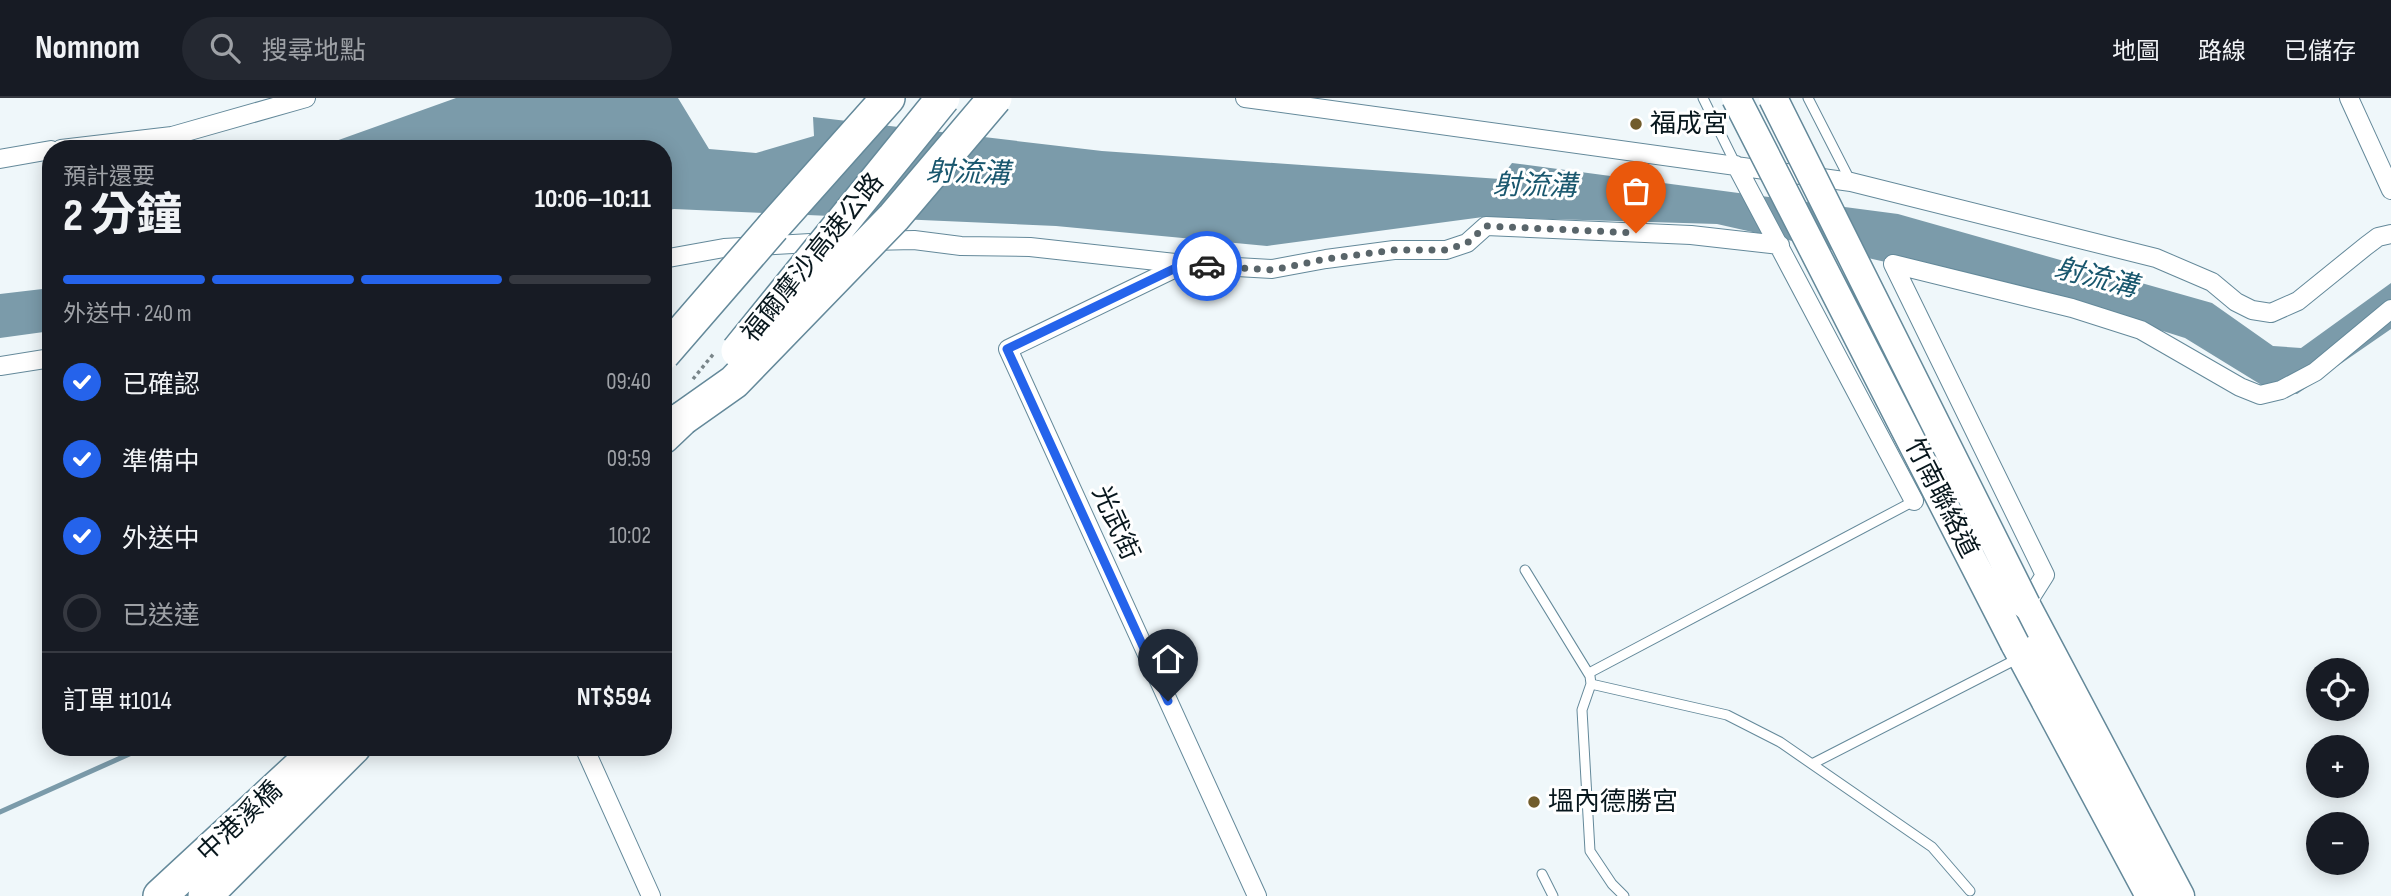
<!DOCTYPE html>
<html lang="zh-TW">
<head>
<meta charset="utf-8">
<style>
  body { margin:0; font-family:"Sofia Sans Condensed","Noto Sans TC",sans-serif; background:#242831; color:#f1f3f6; height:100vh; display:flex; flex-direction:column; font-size:26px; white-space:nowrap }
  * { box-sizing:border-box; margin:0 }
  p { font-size:23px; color:#9ea1a6 }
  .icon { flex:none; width:38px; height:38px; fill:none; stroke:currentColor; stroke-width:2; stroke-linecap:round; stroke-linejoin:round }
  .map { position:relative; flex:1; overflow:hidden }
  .details { position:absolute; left:42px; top:42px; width:630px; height:616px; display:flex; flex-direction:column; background:#171b24; border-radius:28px; box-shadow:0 4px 18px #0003 }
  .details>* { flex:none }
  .buttons { position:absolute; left:2306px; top:560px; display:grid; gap:14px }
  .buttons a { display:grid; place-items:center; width:63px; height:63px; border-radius:50%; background:#171b24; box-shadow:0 4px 18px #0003; font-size:35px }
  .pin { position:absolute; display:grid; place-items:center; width:60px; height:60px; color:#fff; margin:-72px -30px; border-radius:50% 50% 50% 0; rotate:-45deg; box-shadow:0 0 7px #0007 }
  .pin .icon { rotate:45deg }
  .courier { position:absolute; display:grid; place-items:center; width:70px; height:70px; margin:-35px; border:5px solid #2563eb; border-radius:50%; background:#fff; color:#222; box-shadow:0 2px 9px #0007 }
  .headline em { font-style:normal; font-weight:700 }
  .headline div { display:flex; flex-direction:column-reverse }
  .headline { display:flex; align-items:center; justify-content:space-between; height:119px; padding:0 21px }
  h1 { font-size:46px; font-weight:700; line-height:52px }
  .bar { display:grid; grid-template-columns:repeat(4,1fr); gap:10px 7px; align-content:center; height:84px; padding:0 21px }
  .bar i { height:9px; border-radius:5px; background:#363941 }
  .bar .on { background:#2563eb }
  .bar p { grid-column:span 4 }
  .line { display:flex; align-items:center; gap:18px; padding:0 21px; border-top:2px solid #363941 }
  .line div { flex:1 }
  ol { padding:0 21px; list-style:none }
  li { display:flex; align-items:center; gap:21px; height:77px }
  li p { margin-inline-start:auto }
  li .icon { padding:7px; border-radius:50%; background:#2563eb; color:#fff; stroke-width:4 }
  li:last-child { color:#9ea1a6 }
  li i { width:38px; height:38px; border:4px solid #363941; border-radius:50% }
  header { display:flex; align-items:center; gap:42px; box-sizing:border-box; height:98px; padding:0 35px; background:#171b24; border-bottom:2px solid #363941 }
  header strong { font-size:33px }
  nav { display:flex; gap:38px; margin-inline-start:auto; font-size:24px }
  .search { width:490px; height:63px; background:#242831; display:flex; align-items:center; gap:18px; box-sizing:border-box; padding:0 24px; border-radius:38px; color:#9ea1a6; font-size:26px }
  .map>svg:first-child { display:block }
  .water { fill:#7b9baa }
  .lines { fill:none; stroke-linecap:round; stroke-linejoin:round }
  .stream { stroke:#7b9baa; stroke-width:5 }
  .lane-casing { stroke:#64899a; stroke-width:11 }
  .street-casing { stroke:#64899a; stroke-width:20 }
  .primary-casing { stroke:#64899a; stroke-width:31 }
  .highway-casing { stroke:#64899a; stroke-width:36 }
  .path { stroke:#798589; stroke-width:3.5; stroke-dasharray:3.5 3.5; stroke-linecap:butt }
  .lane { stroke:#fff; stroke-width:9 }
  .street { stroke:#fff; stroke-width:18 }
  .primary { stroke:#fff; stroke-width:28 }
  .highway { stroke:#fff; stroke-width:33 }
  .primary-bridge-casing { stroke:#64899a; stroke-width:31; stroke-linecap:butt }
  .highway-bridge-casing { stroke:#64899a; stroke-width:36; stroke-linecap:butt }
  .primary-bridge { stroke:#fff; stroke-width:28 }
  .highway-bridge { stroke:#fff; stroke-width:33 }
  .done { stroke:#59656a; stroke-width:7; stroke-dasharray:0 12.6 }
  .route { stroke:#2563eb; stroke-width:9 }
  .poi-dot { fill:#715c2b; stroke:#fff; stroke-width:2.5 }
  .labels { text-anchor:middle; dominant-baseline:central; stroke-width:6; stroke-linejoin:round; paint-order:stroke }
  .poi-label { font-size:26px; fill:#08171d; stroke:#fff; text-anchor:start }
  .street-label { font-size:26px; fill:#08171d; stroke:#fff }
  .water-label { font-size:28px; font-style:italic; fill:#19576e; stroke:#fff }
</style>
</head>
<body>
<header>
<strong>Nomnom</strong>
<div class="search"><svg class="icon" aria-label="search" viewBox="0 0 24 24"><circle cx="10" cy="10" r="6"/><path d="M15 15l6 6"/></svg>搜尋地點</div>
<nav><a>地圖</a><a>路線</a><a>已儲存</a></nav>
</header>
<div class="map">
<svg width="2391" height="798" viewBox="0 0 2391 798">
  <rect width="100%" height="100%" fill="#eff7fa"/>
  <path class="water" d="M456,0H678L709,51L756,55L814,38L813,19L1102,53L1500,81L1512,65L1898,116L2212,205L2273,248L2301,250L2391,185V231L2297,296L2268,291L2185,240L2090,210L1717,126L1483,119L1267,148L1056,128L674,111L663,113V51H335L333,44Z
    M51,190V233L0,240V196Z"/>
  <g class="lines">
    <path class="stream" d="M0,714L145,649"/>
    <g class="lane-casing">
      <path id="lane" d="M1703,0L1736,67
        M1808,0L1850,82
        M1525,472L1590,578L1591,586L1582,612L1590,753L1612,786L1624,798
        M1589,575L1914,403
        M1591,586L1727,617L1780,644L1932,749L1970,793
        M1812,666L2009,565L2020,562
        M1542,776L1553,798"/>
    </g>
    <g class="street-casing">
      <path id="street" d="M1245,0L1851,84L2156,160L2212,184L2236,204L2252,212L2271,215L2298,203L2366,148L2378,139L2391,136
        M2349,0L2391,92
        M61,51L172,38L306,0
        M0,61L51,52
        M1736,67L1914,403
        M870,143L914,142L961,148L1030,149L1184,166L1272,171L1326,161L1394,152H1446L1467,145L1486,128L1691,137L1780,147
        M663,161L724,150L828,144
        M1184,166L1008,251L1257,798
        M1893,166L2072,210L2141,232L2240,289L2260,297L2281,292L2315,274L2391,211
        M1893,166L2045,477L2026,507
        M0,268L51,260
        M584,649L651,798"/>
    </g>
    <g class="primary-casing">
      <path id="primary" d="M2026,507L2180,798
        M2015,546L2150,798"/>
    </g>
    <g class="highway-casing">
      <path id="highway" d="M773,129L888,0
        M663,339L683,320
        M160,798L321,649
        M205,798L354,649"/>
    </g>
    <path class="path" d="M693,281L715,254"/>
    <use href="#lane" class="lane"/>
    <use href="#street" class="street"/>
    <use href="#primary" class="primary"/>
    <use href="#highway" class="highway"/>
    <g class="primary-bridge-casing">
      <path id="primary-bridge" d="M1736,0L2015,546
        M1773,0L2026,507"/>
    </g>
    <g class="highway-bridge-casing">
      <path id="highway-bridge" d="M738,253L943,0
        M663,256L773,129
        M683,320L734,284L894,119L995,0"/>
    </g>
    <use href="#primary-bridge" class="primary-bridge"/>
    <use href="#highway-bridge" class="highway-bridge"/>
  </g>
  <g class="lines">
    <path class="done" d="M1207,168L1272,172L1326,161L1394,152H1446L1467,145L1486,128L1636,135"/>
    <path class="route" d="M1168,603L1007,251L1184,166L1207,168"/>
  </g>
  <g class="poi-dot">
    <circle cx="1636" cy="26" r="7"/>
    <circle cx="1534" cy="704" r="7"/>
  </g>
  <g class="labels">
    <g class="poi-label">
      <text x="1650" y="26">福成宮</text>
      <text x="1548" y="704">塭內德勝宮</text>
    </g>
    <g class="street-label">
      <text transform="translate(813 160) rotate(-51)">福爾摩沙高速公路</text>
      <text transform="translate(1941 400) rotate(63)">竹南聯絡道</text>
      <text transform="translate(1115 425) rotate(66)">光武街</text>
      <text transform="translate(240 724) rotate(-43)">中港溪橋</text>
    </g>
    <g class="water-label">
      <text transform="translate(968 75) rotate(2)">射流溝</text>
      <text transform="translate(1535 88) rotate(1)">射流溝</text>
      <text transform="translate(2096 180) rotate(14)">射流溝</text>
    </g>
  </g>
</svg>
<div class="buttons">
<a><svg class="icon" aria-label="locate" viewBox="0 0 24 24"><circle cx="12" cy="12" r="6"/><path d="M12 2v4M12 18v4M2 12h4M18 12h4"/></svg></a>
<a>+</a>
<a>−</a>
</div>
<div class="pin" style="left:1636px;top:135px;background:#ea580c"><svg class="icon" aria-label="bag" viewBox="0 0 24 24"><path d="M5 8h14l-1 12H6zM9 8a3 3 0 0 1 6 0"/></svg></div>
<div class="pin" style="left:1168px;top:603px;background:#1f2937"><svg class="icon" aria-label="home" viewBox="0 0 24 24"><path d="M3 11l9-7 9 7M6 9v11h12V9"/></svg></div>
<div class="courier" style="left:1207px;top:168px"><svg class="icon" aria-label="car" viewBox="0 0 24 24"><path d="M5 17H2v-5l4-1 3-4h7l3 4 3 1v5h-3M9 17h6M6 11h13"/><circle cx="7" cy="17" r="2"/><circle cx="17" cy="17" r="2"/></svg></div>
<section class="details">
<div class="headline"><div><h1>2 分鐘</h1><p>預計還要</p></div><em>10:06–10:11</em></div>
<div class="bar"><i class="on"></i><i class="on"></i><i class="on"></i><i></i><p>外送中 · 240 m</p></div>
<ol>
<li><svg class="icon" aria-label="check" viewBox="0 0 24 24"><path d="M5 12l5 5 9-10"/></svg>已確認<p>09:40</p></li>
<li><svg class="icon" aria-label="check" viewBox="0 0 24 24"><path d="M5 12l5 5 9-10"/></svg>準備中<p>09:59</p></li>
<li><svg class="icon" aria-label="check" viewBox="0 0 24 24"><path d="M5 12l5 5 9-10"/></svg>外送中<p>10:02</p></li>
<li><i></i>已送達</li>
</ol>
<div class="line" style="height:91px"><div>訂單 #1014</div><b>NT$594</b></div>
</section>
</div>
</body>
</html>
